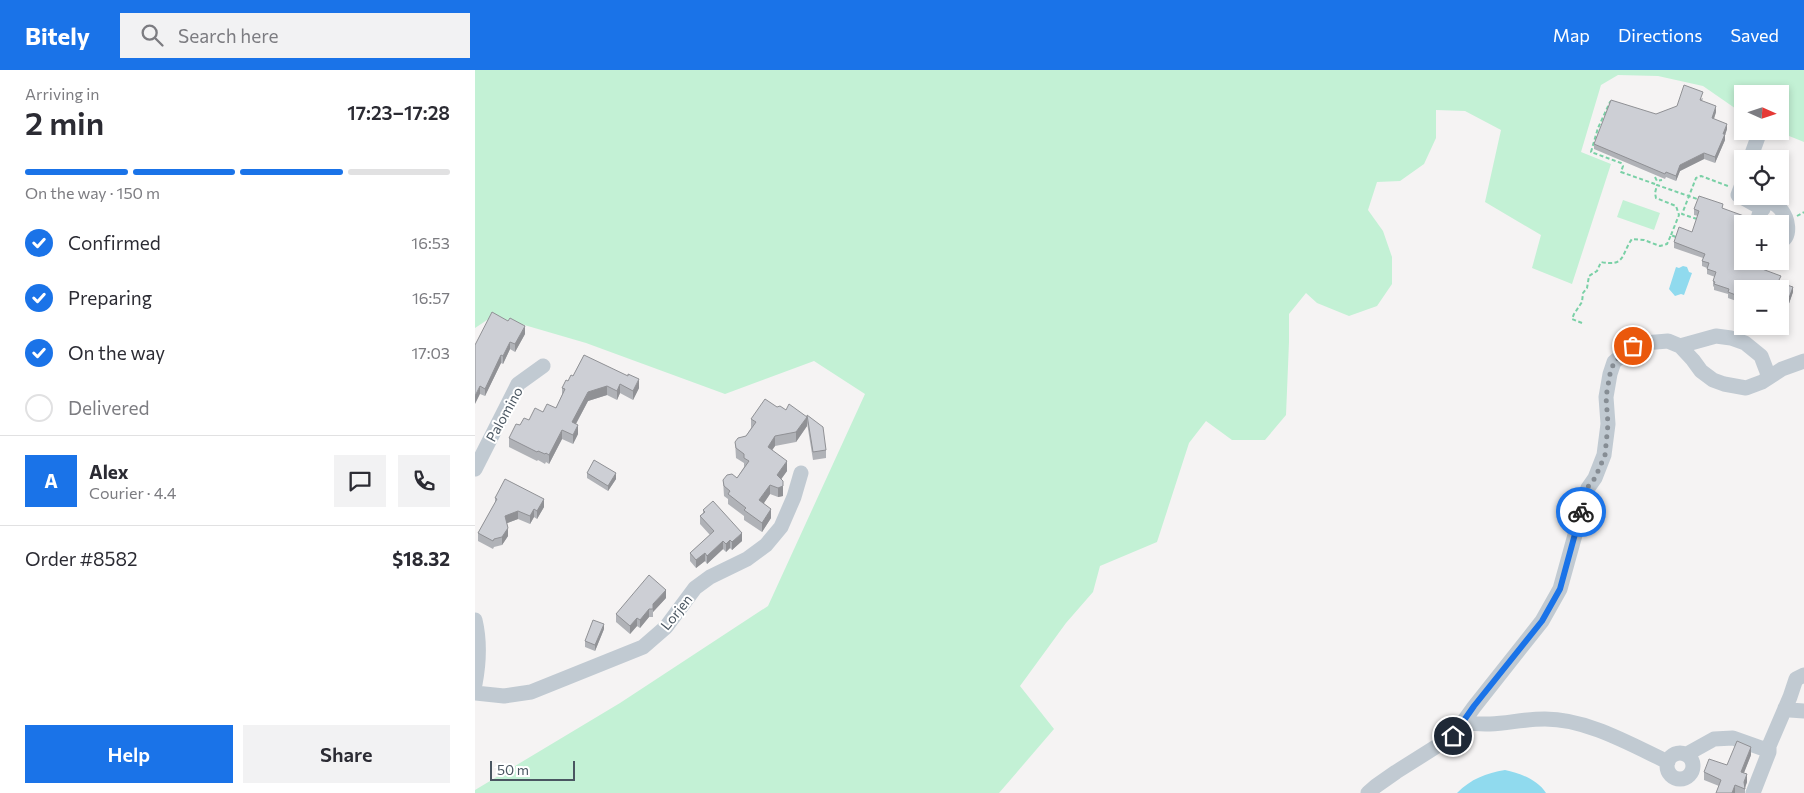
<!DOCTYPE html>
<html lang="en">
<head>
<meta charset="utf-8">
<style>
  body { margin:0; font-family:Commissioner,sans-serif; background:#f2f2f3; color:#2b2b33; height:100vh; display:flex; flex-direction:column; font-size:19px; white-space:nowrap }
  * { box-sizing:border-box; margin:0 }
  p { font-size:16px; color:#7c7c81 }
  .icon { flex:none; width:28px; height:28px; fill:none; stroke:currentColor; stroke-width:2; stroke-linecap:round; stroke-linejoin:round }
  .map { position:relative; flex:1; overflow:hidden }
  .side { display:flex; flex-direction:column; background:#fff; width:475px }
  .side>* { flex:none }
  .needle { width:32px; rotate:93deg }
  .buttons { position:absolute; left:1259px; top:15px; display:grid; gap:10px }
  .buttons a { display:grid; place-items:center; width:55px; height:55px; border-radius:0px; background:#fff; box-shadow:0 2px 8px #0003; font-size:25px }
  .scale { position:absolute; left:15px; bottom:12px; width:85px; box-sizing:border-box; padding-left:5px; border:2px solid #4a5661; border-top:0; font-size:14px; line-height:18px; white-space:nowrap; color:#4a5661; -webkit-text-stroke:4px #fff; paint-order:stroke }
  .pin { position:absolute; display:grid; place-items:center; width:42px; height:42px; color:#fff; margin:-21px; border:2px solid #fff; border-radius:50%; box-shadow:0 1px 5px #0007 }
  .courier { position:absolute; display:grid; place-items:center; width:50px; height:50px; margin:-25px; border:4px solid #1a73e8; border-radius:50%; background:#fff; color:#222; box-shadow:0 1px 6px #0007 }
  .overview em { font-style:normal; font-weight:600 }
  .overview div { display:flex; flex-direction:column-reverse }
  .overview { display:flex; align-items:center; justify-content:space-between; height:85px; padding:0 25px }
  h1 { font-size:32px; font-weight:600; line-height:38px }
  .bar { display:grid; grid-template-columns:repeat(4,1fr); gap:8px 5px; align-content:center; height:60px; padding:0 25px }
  .bar i { height:6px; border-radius:4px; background:#e1e1e2 }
  .bar .selected { background:#1a73e8 }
  .bar p { grid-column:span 4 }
  .line { display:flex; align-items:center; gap:12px; padding:0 25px; border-top:1px solid #e1e1e2 }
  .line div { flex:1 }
  .round { display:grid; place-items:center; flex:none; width:52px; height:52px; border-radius:0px; background:#f2f2f3 }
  ol { padding:0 25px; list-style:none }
  li { display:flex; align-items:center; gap:15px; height:55px }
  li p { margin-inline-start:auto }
  li .icon { padding:5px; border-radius:50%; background:#1a73e8; color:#fff; stroke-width:4 }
  li:last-child { color:#7c7c81 }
  li i { width:28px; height:28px; border:2px solid #e1e1e2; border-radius:50% }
  .action { display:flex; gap:10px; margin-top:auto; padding:10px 25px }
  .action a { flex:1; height:58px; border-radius:0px; background:#1a73e8; color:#fff; font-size:20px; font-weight:600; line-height:58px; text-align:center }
  .action a+a { background:#f2f2f3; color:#2b2b33 }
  header { display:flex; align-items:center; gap:30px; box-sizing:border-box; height:70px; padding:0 25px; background:#1a73e8; color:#fff }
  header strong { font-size:24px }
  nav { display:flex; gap:28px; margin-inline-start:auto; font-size:18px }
  .search { width:350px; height:45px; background:#f2f2f3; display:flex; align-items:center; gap:12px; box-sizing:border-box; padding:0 18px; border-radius:0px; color:#7c7c81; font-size:19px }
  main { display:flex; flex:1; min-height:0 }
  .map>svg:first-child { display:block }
  .green { fill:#c3f1d5 }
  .water { fill:#90daee }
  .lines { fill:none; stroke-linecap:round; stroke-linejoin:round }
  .path { stroke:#7ad0a6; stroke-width:2; stroke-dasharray:4 2.5; stroke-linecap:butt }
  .minor { stroke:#c1cad2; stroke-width:15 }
  .wall { fill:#b0b2b7 }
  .shaded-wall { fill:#909195 }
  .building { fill:#cdcfd5; stroke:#909195 }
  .done { stroke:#868d94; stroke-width:5; stroke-dasharray:0 9 }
  .route { stroke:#1a73e8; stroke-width:6 }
  .labels { text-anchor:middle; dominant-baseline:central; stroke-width:4; stroke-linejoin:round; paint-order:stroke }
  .street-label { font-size:14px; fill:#4a5661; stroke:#fff }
</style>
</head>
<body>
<header>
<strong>Bitely</strong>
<div class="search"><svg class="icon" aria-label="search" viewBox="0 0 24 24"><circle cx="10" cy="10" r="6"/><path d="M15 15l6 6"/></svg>Search here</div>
<nav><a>Map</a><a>Directions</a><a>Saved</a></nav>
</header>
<main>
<section class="side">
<div class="overview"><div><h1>2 min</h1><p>Arriving in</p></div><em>17:23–17:28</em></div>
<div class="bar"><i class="selected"></i><i class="selected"></i><i class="selected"></i><i></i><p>On the way · 150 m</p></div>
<ol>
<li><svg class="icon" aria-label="check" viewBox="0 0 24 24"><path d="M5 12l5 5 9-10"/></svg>Confirmed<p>16:53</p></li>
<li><svg class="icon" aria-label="check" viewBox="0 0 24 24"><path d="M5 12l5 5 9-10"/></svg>Preparing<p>16:57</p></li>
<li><svg class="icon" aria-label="check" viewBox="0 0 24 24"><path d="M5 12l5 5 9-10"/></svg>On the way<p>17:03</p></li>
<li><i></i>Delivered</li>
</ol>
<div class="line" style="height:90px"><b class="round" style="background:#1a73e8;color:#fff">A</b><div><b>Alex</b><p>Courier · 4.4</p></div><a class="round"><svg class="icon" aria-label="chat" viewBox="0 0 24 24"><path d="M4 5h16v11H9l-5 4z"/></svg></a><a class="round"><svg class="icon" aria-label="phone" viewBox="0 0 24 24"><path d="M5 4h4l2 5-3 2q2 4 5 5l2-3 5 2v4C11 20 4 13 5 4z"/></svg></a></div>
<div class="line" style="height:65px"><div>Order #8582</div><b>$18.32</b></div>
<div class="action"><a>Help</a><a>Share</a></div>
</section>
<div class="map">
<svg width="1329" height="723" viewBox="0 0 1329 723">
  <rect width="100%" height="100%" fill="#f5f3f3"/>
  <path class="green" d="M0,0H1329V72L1302,61H1305V24H1268L1267,43L1228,16L1183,6L1143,5L1126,15L1106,82L1136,94L1097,214L1057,198L1066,165L1010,132L1026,60L990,41L961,40V68L949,94L925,111L902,112L893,140L908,161L917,187V214L902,236L874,246L842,233L831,223L814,244V272L811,345L790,370H757L731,351L714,373L682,472L625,496L618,522L591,553L545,616L579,659L524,723H0V720L145,633L293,536L390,324L339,291L250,324L111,273L18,246L0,258Z
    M1148,130L1185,143L1179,160L1142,147Z"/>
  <path class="water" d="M1208,196L1212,197L1214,202L1217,203L1209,225L1206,224L1200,226L1194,219L1201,197L1204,198Z
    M1030,700C1045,703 1063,710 1071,723H982C996,709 1011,703 1030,700Z"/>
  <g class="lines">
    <path class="path" d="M1137,33L1135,32L1123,58L1116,82L1146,93L1148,96L1146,102L1180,114
      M1180,107L1182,111L1187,110
      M1322,146L1329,142
      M1222,149L1207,144L1221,108L1226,106L1253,116
      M1196,165L1204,145L1201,136L1181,128L1180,123L1182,115L1225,130
      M1107,253L1097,249L1099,244L1107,232L1108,223L1112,218L1114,206L1122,201L1126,192C1151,197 1146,184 1157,169L1169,170L1185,176L1192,174L1196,165L1201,167"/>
    <path class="minor" d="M1275,89L1283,67
      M1268,112L1263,125L1288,139
      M1282,154C1290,102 1329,160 1305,172
      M1205,276L1241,266L1256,268L1270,273L1286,286L1294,307
      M0,399L43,314L68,296
      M0,550C5,571 4,593 0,614
      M0,623L29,626L56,622L168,577L191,557L220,518L235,507L272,489L291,475L306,457L319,427L326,403
      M1310,638L1315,640L1329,641
      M989,652C1020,658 1040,649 1070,649C1112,649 1155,674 1193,692
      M1192 696a13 13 0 1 1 26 0a13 13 0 1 1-26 0Z
      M1212,684L1239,669L1258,668L1289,679L1294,676L1315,627L1321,609L1329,605
      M893,723L901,716L921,702L978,666L999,637L1067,551L1085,519L1113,418L1120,408L1129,385L1133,354L1131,327L1135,304L1139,292L1158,276L1169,273L1193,271L1205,276L1218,290L1226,301L1238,310L1249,314L1271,318L1287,312L1307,299L1329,291
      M1278,723L1294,682V676"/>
  </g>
  <path class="wall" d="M1228,28L1227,31L1241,42L1239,49L1252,59L1250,65V70L1240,93L1229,89L1205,101L1201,111L1191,107L1190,109L1119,79V74L1181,44Z
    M1219,139H1248L1273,154L1268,191L1295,194L1285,199L1306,211L1305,212L1318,222L1310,245L1305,243V219H1268V246L1262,244V239L1264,232L1253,228V224L1239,220V217L1238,216V211L1240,207L1232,204V198L1227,196V191L1228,188L1199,178V172L1217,162L1223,146L1219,145Z
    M50,264L40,282L35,279L28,294L26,293L10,326L5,324L0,275Z
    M109,285L164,318L158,330L145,323L142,330L132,325L113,331L101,354L103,364L98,374L87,369L74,394L71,392L70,394L63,390L62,391L34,377V368L45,355L68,342L81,338L87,325V318L98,306Z
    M302,337L332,356L321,372L300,376L297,380L312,401L306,409L308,411V426L303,427L295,424L289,433L296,448L287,462L269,450V446L253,434V429L249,426L248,410L262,408L269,397V393L261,388L260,372L271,366L276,358V349Z
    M332,345L351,380V388L338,390L332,353Z
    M112,403L141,409L133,421L112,408Z
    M20,428L69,437L62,449L59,447L55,454L43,449L32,453L33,466L27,475L19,477L18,479L3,471V463L20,433Z
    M228,440L267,471L257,480L255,478L251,482L248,479L232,494L230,491L221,498L215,491V483L235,465L225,454V446L228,443Z
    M191,528L178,542V547H174L165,558L162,556L155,564L141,552V544Z
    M129,559L120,581L110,577V571Z
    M1276,685L1269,703L1272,712L1270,718V723H1241L1244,716L1229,710V702L1252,695Z"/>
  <path class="shaded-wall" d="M1241,36V42L1237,54V48Z
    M1252,54V59L1250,65V70L1240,93V87Z
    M1229,83V89L1205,101L1201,111V106L1205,95Z
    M1290,191H1296L1295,194L1279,202V196Z
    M1318,217V222L1310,245V239Z
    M50,256V264L40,282V274Z
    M35,272V279L28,294V286Z
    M26,285V293L10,326V319Z
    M164,309V318L158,330V321Z
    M145,314V323L142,330V321Z
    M5,316V324L0,334V326Z
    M132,316V325L113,331L97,361V352L113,322Z
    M332,347V356L321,372V362Z
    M103,355V364L98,374V365Z
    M87,360V369L74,394V385Z
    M300,366V376L293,386V377Z
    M312,391V401L302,415V405Z
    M141,403V409L133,421V416Z
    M295,415V424L284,440V430Z
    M308,416V426L303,427V418Z
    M69,429V437L62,449V441Z
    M59,439V447L55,454V446Z
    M296,439V448L287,462V453Z
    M43,441V449L30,454V446Z
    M33,458V466L27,475V467Z
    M267,463V471L257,480V472Z
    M255,470V478L251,482V474Z
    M248,471V479L232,494V486Z
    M230,483V491L221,498V490Z
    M191,520V528L178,542V547V534Z
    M174,539V547L165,558V550Z
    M162,548V556L155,564V556Z
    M129,554V559L120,581V575Z
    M1276,677V685L1266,710V702Z
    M1272,704V712L1269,720V712Z
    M1260,715V723H1257Z"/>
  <path class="building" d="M1209,15L1228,22L1225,30L1241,36L1237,48L1252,54L1248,64H1250L1240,87L1229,83L1205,95L1201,106L1191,102L1190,104L1119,74L1136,30L1181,44L1202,36Z
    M1224,126L1248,134L1247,138L1269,146L1267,150L1273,152V154H1268V191H1290L1279,196L1306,206L1303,212L1318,217L1310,239L1305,238V219H1268V241L1262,239L1266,227L1253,222L1254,219L1239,214L1240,212L1238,211L1241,202L1232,199L1234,193L1227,191L1230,184L1199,172L1204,157L1217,162L1224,141L1219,139Z
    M17,242L33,251L35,248L50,256L40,274L35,272L28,286L26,285L10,319L5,316L0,326V275Z
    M109,285L153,306V304L164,309L158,321L145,314L142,321L132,316L113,322L97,352L103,355L98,365L87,360L74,385L71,383L70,384L63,381L62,382L34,368L41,354L45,355L49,348L54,350L60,338L68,342L72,334L81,338L90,319L87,318L91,310L93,311L96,305L98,306Z
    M290,329L302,337L305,336L311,340L314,334L332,347L321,362L300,366L293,377L312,391L302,405L308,411V416L303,418L295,415L284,430L296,439L287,453L269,440L271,438L253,424L255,421L249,416L248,410L252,405L257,404L262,408L274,391L269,388V384L261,378L260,372L263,368L271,366L281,352L276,349Z
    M332,345L348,357L351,380L338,382Z
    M119,390L141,403L133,416L112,403Z
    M30,409L69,429L62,441L59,439L55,446L43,441L30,446L33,458L27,467L19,469L18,471L3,463L22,429L20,428Z
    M238,431L267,463L257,472L255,470L251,474L248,471L232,486L230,483L221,490L215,483L239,461L225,446L230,442L228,440Z
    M174,505L191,520L178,534V539H174L165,550L162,548L155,556L141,544Z
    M118,550L129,554L120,575L110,571Z
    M1262,671L1276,677L1266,702L1272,704L1269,712L1270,719L1260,715L1257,723H1241L1246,710L1229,702L1234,689L1252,695Z"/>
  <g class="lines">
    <path class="done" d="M1106,442L1112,418L1120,408L1130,385L1133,354L1131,327L1135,304L1139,292L1158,276"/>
    <path class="route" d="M978,666L999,636L1067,551L1085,519L1106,442"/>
  </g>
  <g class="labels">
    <g class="street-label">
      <text transform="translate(29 344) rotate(-61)">Palomino</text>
      <text transform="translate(201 542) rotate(-51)">Lorjen</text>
    </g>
  </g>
</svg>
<div class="buttons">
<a><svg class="needle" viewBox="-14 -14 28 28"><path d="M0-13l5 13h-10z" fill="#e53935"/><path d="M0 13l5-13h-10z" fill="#7c7c81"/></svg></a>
<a><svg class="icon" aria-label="locate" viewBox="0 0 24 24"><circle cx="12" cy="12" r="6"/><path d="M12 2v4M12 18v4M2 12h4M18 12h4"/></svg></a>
<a>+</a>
<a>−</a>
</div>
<div class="scale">50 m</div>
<div class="pin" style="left:1158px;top:276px;background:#ea580c"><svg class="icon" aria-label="bag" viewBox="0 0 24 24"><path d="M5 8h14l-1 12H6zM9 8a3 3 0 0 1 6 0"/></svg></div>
<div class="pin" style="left:978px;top:666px;background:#1f2937"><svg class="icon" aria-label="home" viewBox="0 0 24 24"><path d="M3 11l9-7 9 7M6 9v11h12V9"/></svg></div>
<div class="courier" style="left:1106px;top:442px"><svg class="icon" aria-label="bike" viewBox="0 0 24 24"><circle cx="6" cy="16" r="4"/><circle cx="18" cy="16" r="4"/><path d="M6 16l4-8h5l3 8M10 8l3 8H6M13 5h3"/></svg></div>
</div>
</main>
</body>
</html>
